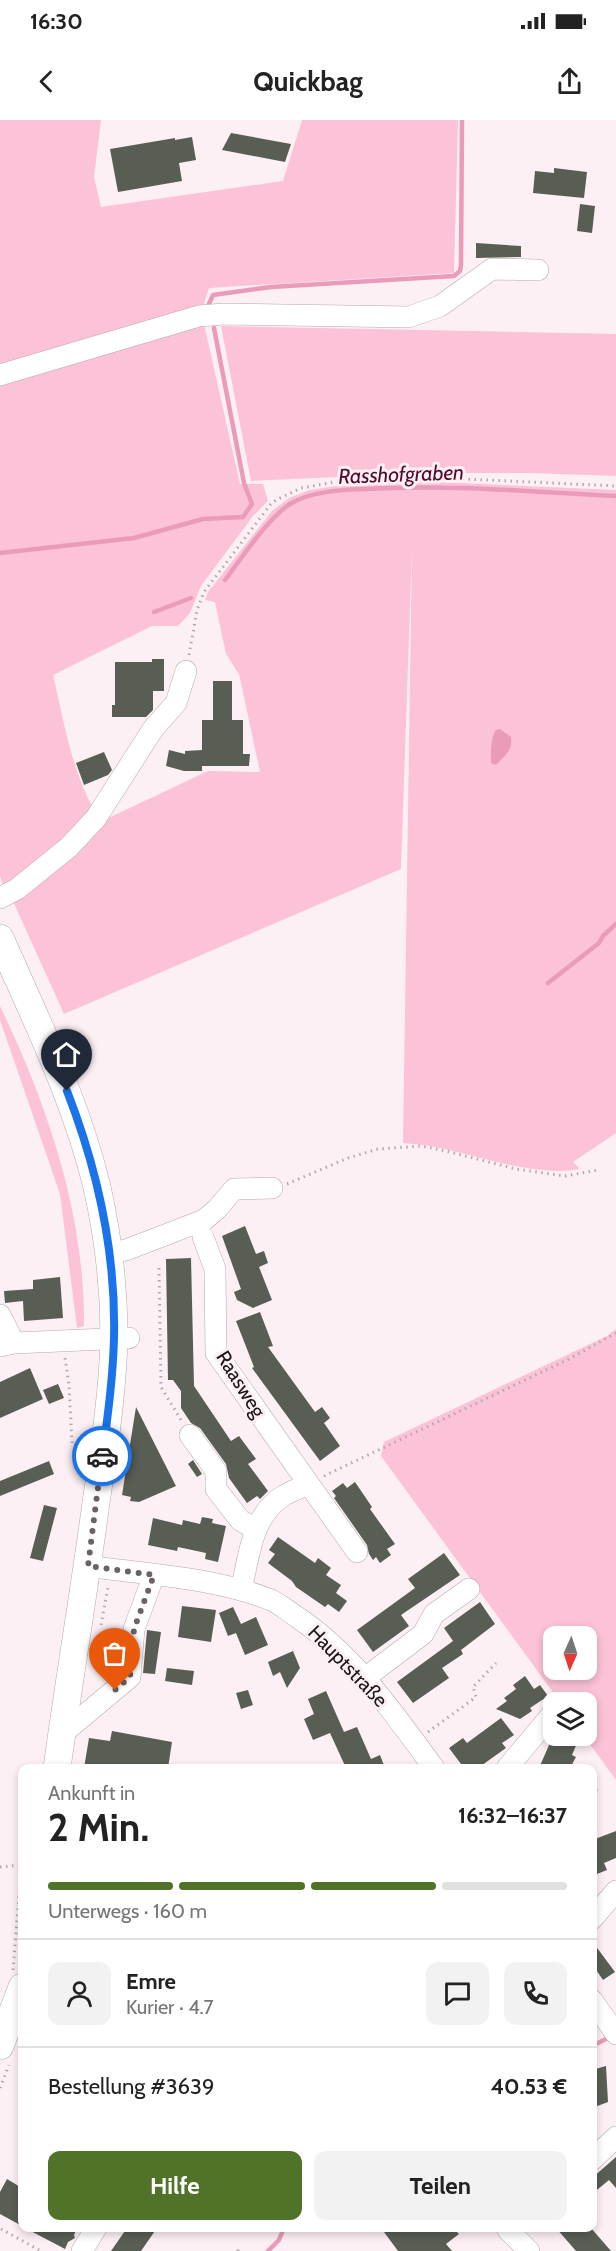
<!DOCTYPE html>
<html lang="de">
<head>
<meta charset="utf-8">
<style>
  body { margin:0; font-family:Cabin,sans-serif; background:#f2f2f2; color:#222; height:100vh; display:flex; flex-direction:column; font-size:22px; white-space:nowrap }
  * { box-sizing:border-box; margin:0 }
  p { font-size:20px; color:#767676 }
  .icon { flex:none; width:33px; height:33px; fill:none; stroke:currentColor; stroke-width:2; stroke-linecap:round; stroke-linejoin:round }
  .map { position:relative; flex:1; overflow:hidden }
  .side { position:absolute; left:18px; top:1644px; width:579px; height:468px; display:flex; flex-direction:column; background:#fff; border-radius:12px; box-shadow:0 3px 9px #0003 }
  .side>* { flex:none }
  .needle { width:39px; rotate:183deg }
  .buttons { position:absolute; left:543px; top:1506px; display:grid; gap:12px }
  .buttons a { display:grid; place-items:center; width:54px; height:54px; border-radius:12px; background:#fff; box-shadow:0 3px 9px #0003; font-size:30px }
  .pin { position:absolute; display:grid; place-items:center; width:51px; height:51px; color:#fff; margin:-62px -26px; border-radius:50% 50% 50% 0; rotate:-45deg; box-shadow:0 0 6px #0007 }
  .pin .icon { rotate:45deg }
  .courier { position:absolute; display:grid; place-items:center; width:60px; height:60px; margin:-30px; border:4px solid #1a73e8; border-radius:50%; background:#fff; color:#222; box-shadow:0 2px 8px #0007 }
  .head em { font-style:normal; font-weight:800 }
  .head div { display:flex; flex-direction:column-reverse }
  .head { display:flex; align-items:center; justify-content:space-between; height:102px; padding:0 30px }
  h1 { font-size:39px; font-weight:800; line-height:45px }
  .bar { display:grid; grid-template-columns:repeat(4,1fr); gap:9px 6px; align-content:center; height:72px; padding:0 30px }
  .bar i { height:8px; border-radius:4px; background:#e0e0e0 }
  .bar .active { background:#517229 }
  .bar p { grid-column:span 4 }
  .line { display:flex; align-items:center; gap:15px; padding:0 30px; border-top:2px solid #e0e0e0 }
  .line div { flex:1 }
  .round { display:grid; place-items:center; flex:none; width:63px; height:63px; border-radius:12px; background:#f2f2f2 }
  .primary-button { display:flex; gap:12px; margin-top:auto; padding:12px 30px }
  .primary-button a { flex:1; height:69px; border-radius:12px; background:#517229; color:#fff; font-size:24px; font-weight:800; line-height:69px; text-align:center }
  .primary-button a+a { background:#f2f2f2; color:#222 }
  .status { display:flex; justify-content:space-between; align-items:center; height:42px; padding:0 30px; background:#fff; direction:ltr }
  .status svg { height:16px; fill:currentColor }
  header { display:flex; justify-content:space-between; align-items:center; height:78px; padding:0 30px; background:#fff; font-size:27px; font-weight:800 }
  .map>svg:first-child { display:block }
  .green { fill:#fcc2d7; fill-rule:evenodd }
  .water { fill:#ea9bb9 }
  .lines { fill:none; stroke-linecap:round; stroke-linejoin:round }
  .stream { stroke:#ea9bb9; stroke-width:4.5 }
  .building { fill:#595e55 }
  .minor-casing { stroke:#b5a8ad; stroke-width:22 }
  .major-casing { stroke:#b5a8ad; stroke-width:28 }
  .path { stroke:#b2a8ab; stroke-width:3; stroke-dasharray:1.5 4.5; stroke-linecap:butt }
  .minor { stroke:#fff; stroke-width:21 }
  .major { stroke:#fff; stroke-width:27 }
  .done { stroke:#6a6265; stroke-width:6; stroke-dasharray:0 10.8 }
  .route { stroke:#1a73e8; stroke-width:8 }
  .labels { text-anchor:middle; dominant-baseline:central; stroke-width:6; stroke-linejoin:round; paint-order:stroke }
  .street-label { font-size:20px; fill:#1b1618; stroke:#fdf0f4 }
  .water-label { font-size:21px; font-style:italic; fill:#4f0a2d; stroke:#fdf0f4 }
</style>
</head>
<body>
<div class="status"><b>16:30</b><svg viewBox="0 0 49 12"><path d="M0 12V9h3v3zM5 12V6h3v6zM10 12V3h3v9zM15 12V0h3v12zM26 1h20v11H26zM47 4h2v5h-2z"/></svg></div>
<header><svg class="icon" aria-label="back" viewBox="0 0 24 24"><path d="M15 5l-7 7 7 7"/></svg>Quickbag<svg class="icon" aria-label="share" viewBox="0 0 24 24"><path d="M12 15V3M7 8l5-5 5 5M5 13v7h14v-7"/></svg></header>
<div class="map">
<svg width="616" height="2131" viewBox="0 0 616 2131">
  <rect width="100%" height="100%" fill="#fdf0f4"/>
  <path class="green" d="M0,0H101L94,57L101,87L283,61L302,0H458L454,153L209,168L201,193L0,252Z
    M204,204L240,364H263L268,381L253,396L201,466L190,493L178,506H152L53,555C64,602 71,648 94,690L64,724L4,768L0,756V260Z
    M221,206L616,214V356L529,353H428L251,361Z
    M414,361L616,370V1013L573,1042L580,1049C523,1059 462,1026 403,1023L412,428L401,749L64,894L12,779L100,702L208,651L260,652L239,554L226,534L215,482L205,480L208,472L272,391L289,378L310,370L336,366Z
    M0,886C48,986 85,1094 84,1206L77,1208L60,1074L0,900Z
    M616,1209V1660L584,1616H586V1582H560L381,1336L384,1322L607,1216ZM554,1516H586V1550H554Z"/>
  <path class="water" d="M500,609L511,617C513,631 505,635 496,645L491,643C491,631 490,620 496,610Z"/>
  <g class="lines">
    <path class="stream" d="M209,184L213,175L271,167L454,156L460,151L461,145L462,0
      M0,433L134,418L203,399L243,397L252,384L244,363L214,208
      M225,460C241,439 268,398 290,384C311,371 341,370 365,369C449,364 532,372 616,376
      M154,492L191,478
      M548,863L599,823L603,816L616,804
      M592,1926L612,1916
      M268,2131L279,2120L284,2108"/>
  </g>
  <path class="building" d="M231,13L291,24L285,42L222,30Z
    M192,17L196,40L179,43L182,61L118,72L110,29L175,18V20Z
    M554,48L587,52L584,78L533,73L535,51L554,53Z
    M580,84L595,86L592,113L577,111Z
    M476,123L521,126V137L476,138Z
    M152,539H164V571H153V590L146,597H112V585H115V542H152Z
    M213,561H232V600H243V634H250L249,646H202V651H184L166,646L169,630L185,634V631L202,630V600H213Z
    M104,632L112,650L108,655L84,665L76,643Z
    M245,1106L256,1134L264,1131L268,1143L259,1147L272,1180L253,1188L237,1180L234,1172L241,1169L222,1116Z
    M191,1138L194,1266L231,1321L239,1316L256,1339L248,1344L268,1371L260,1379L257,1376L247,1383L229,1358L226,1344L200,1308L191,1303L181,1288V1271L173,1260H168L166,1139Z
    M60,1157L63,1198L24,1201L23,1181L5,1183L4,1171L33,1169V1160Z
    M260,1192L273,1226L268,1227L315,1292L322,1287L330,1298L324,1303L340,1326L320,1341L252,1248L254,1247L236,1201Z
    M30,1248L43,1279L0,1298V1262Z
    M58,1264L64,1278L49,1284L43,1270Z
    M136,1287L176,1366L139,1382L130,1381L131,1377L122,1375Z
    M193,1340L202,1354L197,1357L188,1344Z
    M49,1341L54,1354L0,1376V1361Z
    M355,1362L372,1387L370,1389L395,1424L387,1429L391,1435L380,1443L376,1437L373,1440L369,1434L367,1425L334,1378L336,1376L332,1371L343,1363L347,1368Z
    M44,1385L57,1388L43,1441L30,1438Z
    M202,1397L213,1399L212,1403L226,1406L218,1442L205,1439L206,1433L178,1427L177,1431L148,1425L153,1398L182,1405L183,1400L200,1404Z
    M278,1417L315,1443L318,1438L331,1448L326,1455L341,1465L336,1473L347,1481L339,1492L328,1484L325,1487L296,1467L292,1461L268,1443L275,1434L269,1430Z
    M444,1433L460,1455L401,1495L409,1506L373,1532L357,1510L415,1468L408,1459Z
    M480,1482L495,1504L461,1530L463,1534L442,1548L449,1558L413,1583L397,1562L453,1521L444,1508Z
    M182,1486L216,1490L211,1522L178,1517Z
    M233,1487L241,1504L256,1497L268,1525L245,1535L236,1513L228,1516L219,1493Z
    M147,1510L161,1512L155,1554L143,1553Z
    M293,1531L300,1548L287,1568L280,1552L273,1556L268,1542Z
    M167,1548L194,1551L192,1565L165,1561Z
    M525,1556L534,1569L540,1565L548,1576L530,1588L532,1591L520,1599L496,1589L507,1581L504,1578L516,1569L513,1565Z
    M248,1570L253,1585L241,1589L236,1573Z
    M326,1571L344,1612L357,1607L371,1639L380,1635L385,1648H346L330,1613L313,1620L304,1599L314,1594L308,1579Z
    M501,1598L514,1615L502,1623L506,1628L478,1648H464L449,1628L463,1618L467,1623Z
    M112,1611L172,1622L168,1648H84L89,1618L110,1621Z
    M553,1616H580L572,1635L576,1637L570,1648H539Z
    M616,1711V1738L604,1743L607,1750L592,1756V1715L595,1719Z
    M592,1821L615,1852L603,1860L592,1844Z
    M606,1946L608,1982L592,1988V1950Z
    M616,2037V2068L609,2060L592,2074V2058Z
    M7,2059L22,2068V2106L0,2094V2072Z
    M25,2108H77L74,2115L75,2118L68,2122L65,2129Z
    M127,2108H157L141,2131H111Z
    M381,2108H453L459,2114L446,2124L452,2131H398Z
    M556,2108H591L611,2131H576Z"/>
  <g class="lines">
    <g class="minor-casing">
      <path id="minor" d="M0,255L199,196L224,194L409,197L440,186L492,149L538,150
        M0,778L17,769L69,727L96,698L153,609L176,583L186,551
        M203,1117L215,1149L216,1233L357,1432
        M109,1133L126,1130L204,1100L217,1089L234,1069L272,1068
        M0,1195L14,1223
        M0,1226L14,1223L129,1218
        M190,1315L216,1351V1369L240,1400L255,1409
        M88,1446C148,1455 213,1457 271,1480C280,1484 289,1492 297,1497C355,1536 394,1594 434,1648
        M241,1470C249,1438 251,1396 283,1376C291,1371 300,1368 309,1364
        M365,1558L423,1514L434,1494L469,1469
        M62,1614L130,1557L134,1509L154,1455
        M507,1648L554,1592
        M592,1799L616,1771
        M592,1880L616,1914
        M592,2040L616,2017
        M512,2108L508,2110L529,2131
        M82,2131L96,2108"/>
    </g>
    <g class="major-casing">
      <path id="major" d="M0,818C36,900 76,980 97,1067C108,1116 114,1167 114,1216C113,1272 104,1328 96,1383C84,1472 69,1560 57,1648
        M0,1926L22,1867"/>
    </g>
    <path class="path" d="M189,535L197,490L204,472L270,385L276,380L301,368L335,362L422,357L616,366
      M287,1064L348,1038L378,1029L421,1026L446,1031L516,1049L565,1056L598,1050
      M159,1148L161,1267L181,1300
      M65,1238L69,1265L72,1323
      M324,1356L567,1240L616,1213
      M101,1505L108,1467
      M428,1612L476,1577L473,1567L496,1543
      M592,1674L600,1665
      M0,1747L21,1745
      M13,1850L22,1738
      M0,1968L9,1945
      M1,2109L41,2131
      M238,2131V2129"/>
    <use href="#minor" class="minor"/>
    <use href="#major" class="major"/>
  </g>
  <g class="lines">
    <path class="done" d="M102,1336L88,1446L154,1455L134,1509L130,1557L115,1570"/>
    <path class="route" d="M67,971C97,1048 116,1134 114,1218C113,1257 108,1297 102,1336"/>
  </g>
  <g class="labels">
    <g class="street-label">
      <text transform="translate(241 1264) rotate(58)">Raasweg</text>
      <text transform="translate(348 1546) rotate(46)">Hauptstraße</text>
    </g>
    <g class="water-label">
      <text transform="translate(401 354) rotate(-2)">Rasshofgraben</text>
    </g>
  </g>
</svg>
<div class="buttons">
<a><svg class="needle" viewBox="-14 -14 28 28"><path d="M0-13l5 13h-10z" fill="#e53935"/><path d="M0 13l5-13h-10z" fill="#767676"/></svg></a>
<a><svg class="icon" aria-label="layers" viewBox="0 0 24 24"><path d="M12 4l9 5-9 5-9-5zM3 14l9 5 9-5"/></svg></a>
</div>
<div class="pin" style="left:115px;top:1570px;background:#ea580c"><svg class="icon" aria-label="bag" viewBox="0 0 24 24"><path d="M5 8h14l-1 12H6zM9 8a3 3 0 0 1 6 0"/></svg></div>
<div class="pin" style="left:67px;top:971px;background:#1f2937"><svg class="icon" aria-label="home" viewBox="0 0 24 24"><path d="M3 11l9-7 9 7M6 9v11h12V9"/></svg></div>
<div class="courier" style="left:102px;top:1336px"><svg class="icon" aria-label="car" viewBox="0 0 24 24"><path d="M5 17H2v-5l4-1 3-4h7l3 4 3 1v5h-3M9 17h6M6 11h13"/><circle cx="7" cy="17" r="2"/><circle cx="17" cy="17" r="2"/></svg></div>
<section class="side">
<div class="head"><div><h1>2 Min.</h1><p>Ankunft in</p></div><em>16:32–16:37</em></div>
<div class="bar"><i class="active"></i><i class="active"></i><i class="active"></i><i></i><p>Unterwegs · 160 m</p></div>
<div class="line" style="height:108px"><a class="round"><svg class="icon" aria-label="person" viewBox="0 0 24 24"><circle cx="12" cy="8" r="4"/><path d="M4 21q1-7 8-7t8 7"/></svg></a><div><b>Emre</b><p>Kurier · 4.7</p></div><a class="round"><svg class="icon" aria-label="chat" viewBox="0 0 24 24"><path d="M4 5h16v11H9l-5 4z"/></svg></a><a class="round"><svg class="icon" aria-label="phone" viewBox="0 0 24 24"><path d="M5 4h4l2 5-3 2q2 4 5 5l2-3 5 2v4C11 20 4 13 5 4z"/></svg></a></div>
<div class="line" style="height:78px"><div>Bestellung #3639</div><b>40.53 €</b></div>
<div class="primary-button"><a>Hilfe</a><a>Teilen</a></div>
</section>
</div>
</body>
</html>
